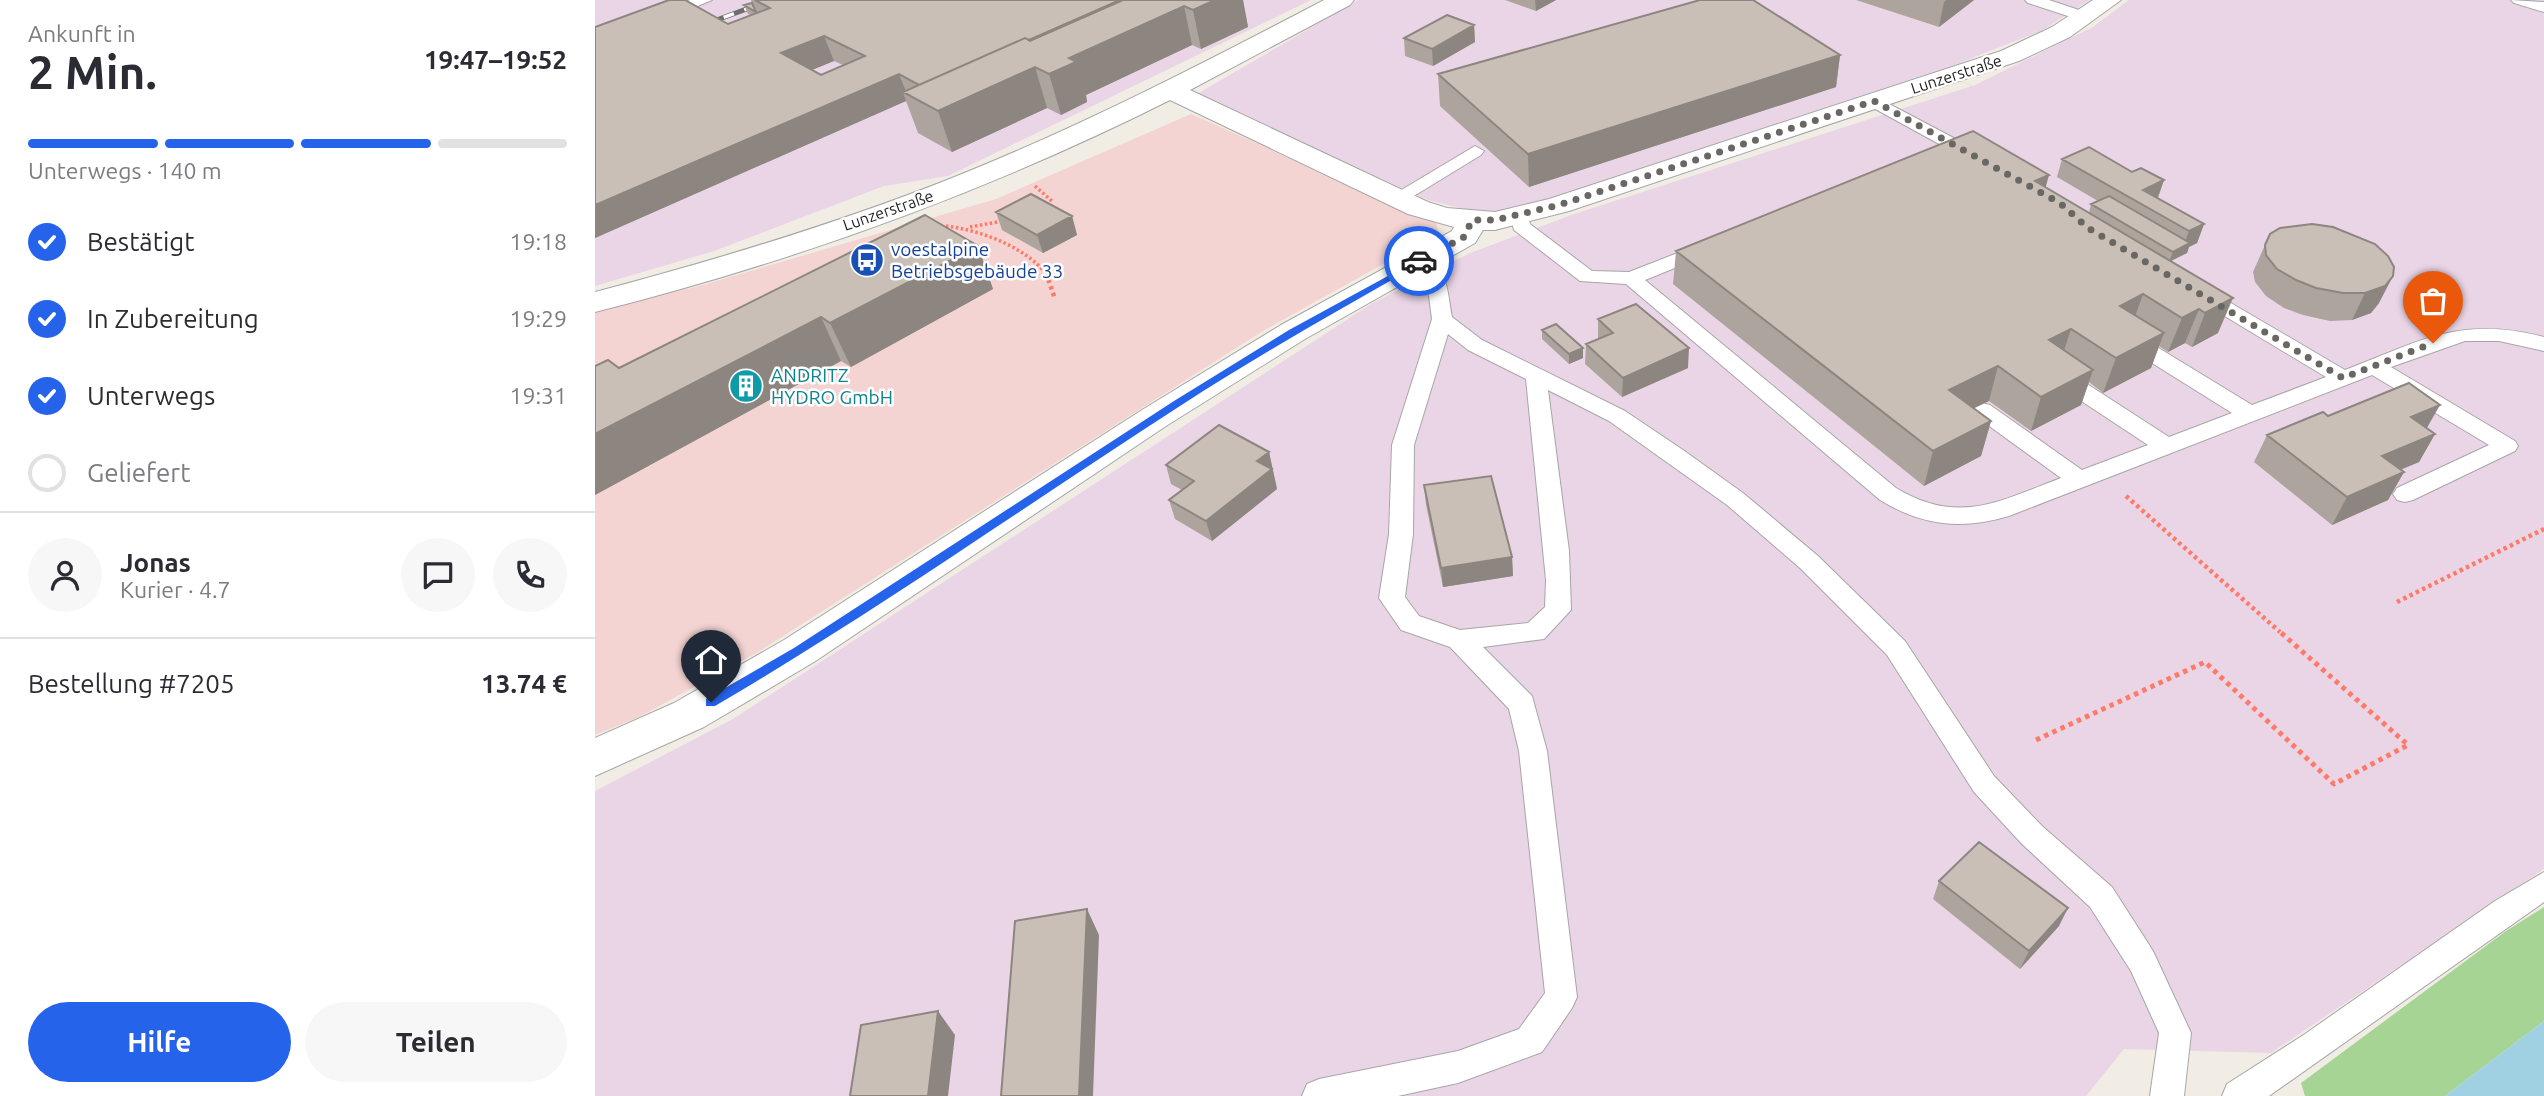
<!DOCTYPE html>
<html lang="de">
<head>
<meta charset="utf-8">
<style>
  body { margin:0; font-family:Ubuntu,sans-serif; background:#f7f7f7; color:#2b2b33; height:100vh; display:flex; flex-direction:column; font-size:26px; white-space:nowrap }
  * { box-sizing:border-box; margin:0 }
  p { font-size:23px; color:#7c7c81 }
  .icon { flex:none; width:38px; height:38px; fill:none; stroke:currentColor; stroke-width:2; stroke-linecap:round; stroke-linejoin:round }
  .map { position:relative; flex:1; overflow:hidden }
  .details { display:flex; flex-direction:column; background:#fff; width:595px }
  .details>* { flex:none }
  .pin { position:absolute; display:grid; place-items:center; width:60px; height:60px; color:#fff; margin:-72px -30px; border-radius:50% 50% 50% 0; rotate:-45deg; box-shadow:0 0 7px #0007 }
  .pin .icon { rotate:45deg }
  .courier { position:absolute; display:grid; place-items:center; width:70px; height:70px; margin:-35px; border:5px solid #2563eb; border-radius:50%; background:#fff; color:#222; box-shadow:0 2px 9px #0007 }
  .head em { font-style:normal; font-weight:700 }
  .head div { display:flex; flex-direction:column-reverse }
  .head { display:flex; align-items:center; justify-content:space-between; height:119px; padding:0 28px }
  h1 { font-size:46px; font-weight:700; line-height:52px }
  .bar { display:grid; grid-template-columns:repeat(4,1fr); gap:10px 7px; align-content:center; height:84px; padding:0 28px }
  .bar i { height:9px; border-radius:5px; background:#e1e1e2 }
  .bar .active { background:#2563eb }
  .bar p { grid-column:span 4 }
  .line { display:flex; align-items:center; gap:18px; padding:0 28px; border-top:2px solid #e1e1e2 }
  .line div { flex:1 }
  .round { display:grid; place-items:center; flex:none; width:74px; height:74px; border-radius:37px; background:#f7f7f7 }
  ol { padding:0 28px; list-style:none }
  li { display:flex; align-items:center; gap:21px; height:77px }
  li p { margin-inline-start:auto }
  li .icon { padding:7px; border-radius:50%; background:#2563eb; color:#fff; stroke-width:4 }
  li:last-child { color:#7c7c81 }
  li i { width:38px; height:38px; border:4px solid #e1e1e2; border-radius:50% }
  .action { display:flex; gap:14px; margin-top:auto; padding:14px 28px }
  .action a { flex:1; height:80px; border-radius:42px; background:#2563eb; color:#fff; font-size:28px; font-weight:700; line-height:80px; text-align:center }
  .action a+a { background:#f7f7f7; color:#2b2b33 }
  main { display:flex; flex:1; min-height:0 }
  .map>svg:first-child { display:block }
  .commercial { fill:#f3d4d2 }
  .industrial { fill:#ead5e6 }
  .forest { fill:#a5d495 }
  .water { fill:#a0d1e3 }
  .lines { fill:none; stroke-linecap:round; stroke-linejoin:round }
  .lane-casing { stroke:#a6a6a6; stroke-width:2 }
  .street-casing { stroke:#a6a6a6; stroke-width:2 }
  .path-far2 { stroke:#ff7b67; stroke-width:3.5; stroke-dasharray:2.5 2.5; stroke-linecap:butt }
  .path-far1 { stroke:#ff7b67; stroke-width:4.5; stroke-dasharray:3.5 3.5; stroke-linecap:butt }
  .path { stroke:#ff7b67; stroke-width:5; stroke-dasharray:4.5 4.5; stroke-linecap:butt }
  .lane { fill:#fff; fill-rule:evenodd }
  .street { fill:#fff; fill-rule:evenodd }
  .rail-casing { stroke:#6d6d6d; stroke-width:5 }
  .rail { stroke:#fff; stroke-width:3.5; stroke-dasharray:11; stroke-linecap:butt }
  .wall { fill:#ada49d; fill-rule:evenodd }
  .shaded-wall { fill:#8d8680 }
  .building { fill:#c9bfb7; stroke:#8d8680; stroke-width:2; fill-rule:evenodd }
  .route { fill:#2563eb }
  .done { stroke:#686764; stroke-width:7; stroke-dasharray:0 12.6 }
  .labels { text-anchor:middle; dominant-baseline:central; stroke-width:5; stroke-linejoin:round; paint-order:stroke }
  .far-street-label { font-size:16px; fill:#1f1f1f; stroke:#fff }
  .transit-label { font-size:19px; fill:#164399; stroke:#fff; text-anchor:start }
  .culture-label { font-size:19px; fill:#0d838f; stroke:#fff; text-anchor:start }
</style>
</head>
<body>
<main>
<section class="details">
<div class="head"><div><h1>2 Min.</h1><p>Ankunft in</p></div><em>19:47–19:52</em></div>
<div class="bar"><i class="active"></i><i class="active"></i><i class="active"></i><i></i><p>Unterwegs · 140 m</p></div>
<ol>
<li><svg class="icon" aria-label="check" viewBox="0 0 24 24"><path d="M5 12l5 5 9-10"/></svg>Bestätigt<p>19:18</p></li>
<li><svg class="icon" aria-label="check" viewBox="0 0 24 24"><path d="M5 12l5 5 9-10"/></svg>In Zubereitung<p>19:29</p></li>
<li><svg class="icon" aria-label="check" viewBox="0 0 24 24"><path d="M5 12l5 5 9-10"/></svg>Unterwegs<p>19:31</p></li>
<li><i></i>Geliefert</li>
</ol>
<div class="line" style="height:126px"><a class="round"><svg class="icon" aria-label="person" viewBox="0 0 24 24"><circle cx="12" cy="8" r="4"/><path d="M4 21q1-7 8-7t8 7"/></svg></a><div><b>Jonas</b><p>Kurier · 4.7</p></div><a class="round"><svg class="icon" aria-label="chat" viewBox="0 0 24 24"><path d="M4 5h16v11H9l-5 4z"/></svg></a><a class="round"><svg class="icon" aria-label="phone" viewBox="0 0 24 24"><path d="M5 4h4l2 5-3 2q2 4 5 5l2-3 5 2v4C11 20 4 13 5 4z"/></svg></a></div>
<div class="line" style="height:91px"><div>Bestellung #7205</div><b>13.74 €</b></div>
<div class="action"><a>Hilfe</a><a>Teilen</a></div>
</section>
<div class="map">
<svg width="1949" height="1096" viewBox="0 0 1949 1096">
  <rect width="100%" height="100%" fill="#f1ede4"/>
  <path class="commercial" d="M596,114L841,223L844,233L668,331L163,652L44,717L0,735V313L111,284L401,199Z"/>
  <path class="industrial" d="M0,0H716L353,176L289,186L119,251L0,286Z
    M763,0H1495L1446,31L1344,71L1378,86L1498,27L1534,0H1949V869L1676,1053L1529,1049L1491,1096H0V791L138,719L776,304L875,253L979,214L1377,86L1342,71L953,199L912,210L881,212L833,200L602,94Z"/>
  <path class="forest" d="M1949,907V1021L1850,1096H1710L1706,1083L1911,931Z"/>
  <path class="water" d="M1949,1021V1096H1850Z"/>
  <g class="lines">
    <g class="lane-casing">
      <path id="lane" d="M95,0H117L71,19L66,21L58,16L61,13Z
        M1430,0H1454L1496,14L1499,17L1491,22L1433,3Z
        M1916,0L1949,2V12L1919,3Z
        M1279,96L1389,154L1392,158L1389,162H1377L1273,105L1271,101Z
        M880,146L889,151L886,155L809,202L802,204L793,198Z
        M924,210L931,212L935,224L997,271L1034,272L1103,245H1117L1120,249L1117,253L1050,280L1301,488C1364,526 1405,501 1466,478L1379,415L1376,410L1379,405L1387,403L1395,405L1487,470L1553,445L1456,381L1453,376L1456,371H1472L1574,437L1637,413L1525,343L1522,338L1525,333H1539L1657,405L1731,377L1598,297L1595,293L1598,289H1612L1750,370C1826,341 1865,315 1949,337V351L1904,341H1870L1796,367L1920,441L1923,446L1920,451L1818,500L1810,502L1802,500L1798,494L1802,488L1894,445L1777,375L1414,516C1367,530 1327,526 1285,500L1031,284L985,281L919,230L915,216Z
        M823,256C854,264 852,292 857,317L887,340L1030,411L1088,450L1148,493L1223,556L1310,641L1399,776L1447,826L1517,887L1558,951L1596,1033L1589,1096H1555L1564,1033L1536,971L1495,907L1427,844L1379,792L1292,655L1205,568L1132,505L1014,421L953,390L974,551L976,610L949,639L888,647L937,696L952,751L982,997L977,1008L947,1052L863,1083L803,1096H707L712,1084L724,1079L863,1051L924,1029L950,993L924,751L914,709L855,647L806,630L784,598L794,534L797,445L837,319L832,281L813,262ZM853,334L873,350L931,379L951,580L950,607L933,623L865,630L824,616L810,597L818,534L819,445Z
        M1949,872V902L1674,1096H1627L1632,1084L1710,1034L1900,901Z"/>
    </g>
    <g class="street-casing">
      <path id="street" d="M729,0H759L755,5L595,90L833,202L852,208L900,212L954,199L1406,51L1457,27L1498,0H1526L1475,37L1424,61L974,211L900,230H888L880,243L710,339L571,426L219,662L109,727L0,776V738L79,703L189,640L547,410L686,325L857,231L859,227L813,214L575,100C392,192 198,262 0,312V292C121,260 241,224 357,178C485,127 607,64 729,0Z"/>
    </g>
    <path class="path-far2" d="M440,186L458,202
      M351,226C385,230 431,247 452,275
      M375,227L408,221"/>
    <path class="path-far1" d="M451,273L460,299
      M1531,496L1685,632
      M1802,602L1949,529"/>
    <path class="path" d="M1441,740L1610,662L1739,784L1813,745L1683,630"/>
    <use href="#lane" class="lane"/>
    <use href="#street" class="street"/>
    <g class="rail-casing">
      <path id="rail" d="M108,25L176,0"/>
    </g>
    <use href="#rail" class="rail"/>
  </g>
  <path class="wall" d="M156,0H648L653,27L606,49L597,45L491,95L492,102L466,115L452,108L357,152L323,133L311,101L0,238V27L133,24L155,15L153,14L149,5L157,3ZM239,61L248,65L226,75L217,70Z
    M910,0H961L941,11Z
    M1261,0H1379L1344,27Z
    M879,25L880,42L838,66L810,56L809,38Z
    M1245,55L1241,87L934,187L845,106L843,74Z
    M1467,159L1537,172L1569,180L1563,198L1609,224L1602,243L1594,247L1592,253L1575,261L1623,333L1597,347L1590,343L1573,352L1564,346L1556,368L1508,393L1494,382L1486,405L1436,431L1394,401L1378,408L1396,421L1386,456L1329,486L1078,284L1081,251L1450,188L1494,213L1496,204L1503,201L1462,177Z
    M401,212L477,216L482,235L448,253L407,230Z
    M1717,224L1784,303L1776,313L1757,320L1735,321L1708,315L1689,308L1671,296L1660,282L1658,272L1670,245Z
    M383,246L398,289L256,367L246,361L0,495V366L24,368Z
    M1003,319L1093,368L1027,397L990,364L991,344L1003,339Z
    M947,330L988,358L974,364L947,339Z
    M1733,416L1832,428L1840,434L1824,462L1805,470L1809,472L1793,500L1737,525L1659,462L1672,435Z
    M674,452L682,489L617,541L580,519L574,500L587,490L576,484L571,465Z
    M829,485L917,557L918,576L848,587L831,505Z
    M1344,881L1464,926L1425,969L1338,899Z"/>
  <path class="shaded-wall" d="M525,0H585L329,87Z
    M620,0H648L653,27L606,49L598,10Z
    M940,0H961L941,11Z
    M1351,0H1379L1344,27L1349,2Z
    M589,6L597,45L491,95L492,102L466,115L454,74L474,58Z
    M879,25L880,42L838,66L837,49Z
    M229,36L239,61L197,78L186,53Z
    M1245,55L1241,87L934,187L933,154Z
    M440,67L452,108L357,152L343,111Z
    M304,74L312,94L308,92L311,101L0,238V205Z
    M1454,175L1445,208L1440,181Z
    M1569,180L1562,199L1548,190Z
    M477,216L482,235L448,253L442,235Z
    M1609,224L1602,243L1594,247L1592,253L1574,262L1578,252L1588,247L1594,231Z
    M383,246L398,289L256,367L235,323Z
    M1798,276L1784,303L1776,313L1757,320L1770,293Z
    M1548,294L1536,328L1525,306Z
    M1638,298L1623,333L1597,347L1610,313Z
    M1604,309L1590,343L1573,352L1587,318Z
    M226,317L246,361L0,495V434Z
    M1476,329L1465,363L1454,340Z
    M1569,333L1556,368L1508,393L1521,358Z
    M988,348V358L974,364V354Z
    M1094,348L1093,368L1027,397L1028,378Z
    M1403,366L1394,401L1345,425L1354,390Z
    M1498,370L1486,405L1436,431L1446,397Z
    M1845,405L1829,433L1816,417Z
    M1396,421L1386,456L1329,486L1338,451Z
    M1840,434L1824,462L1771,484L1787,456Z
    M674,452L682,489L617,541L611,521L662,461Z
    M1809,472L1793,500L1737,525L1752,497Z
    M917,557L918,576L848,587L846,568Z
    M1473,908L1464,926L1425,969L1434,951Z
    M492,909L504,935L498,1096H484Z
    M343,1011L360,1035L353,1096H333Z"/>
  <path class="building" d="M74,0H90L133,24L175,8L160,0H525L434,40L430,38L324,85L304,74L0,205V27ZM229,36L270,56L226,75L186,53Z
    M528,0H620L598,10L589,6L474,58L481,62L454,74L440,67L343,111L308,92L430,38L435,41Z
    M1105,0H1158L1245,55L933,154L843,74Z
    M157,3L161,12L149,5Z
    M852,15L879,25L837,49L809,38Z
    M1378,131L1454,175L1440,181L1638,298L1610,313L1604,309L1587,318L1548,294L1525,306L1569,333L1521,358L1476,329L1454,340L1498,370L1446,397L1403,366L1354,390L1396,421L1338,451L1081,251Z
    M1494,147L1537,172L1546,168L1569,180L1548,190L1609,224L1594,231L1467,159Z
    M436,194L477,216L442,235L401,212Z
    M1514,196L1595,243L1578,252L1496,204Z
    M330,215L383,246L235,323L226,317L0,434V366L13,360L24,368Z
    M1717,224L1738,227L1780,244L1793,256L1799,267L1798,276L1790,286L1770,293H1748L1721,288L1701,280L1682,269L1671,255L1670,245L1675,234L1685,228Z
    M1041,304L1094,348L1028,378L991,344L1018,333L1003,319Z
    M961,324L988,348L974,354L947,330Z
    M1814,383L1845,405L1816,417L1840,434L1787,456L1809,472L1752,497L1672,435L1728,412L1733,416Z
    M624,425L674,452L662,461L677,469L611,521L574,500L599,481L571,465Z
    M896,476L917,557L846,568L829,485Z
    M1384,842L1473,908L1434,951L1344,881Z
    M492,909L484,1096H406L420,921Z
    M343,1011L333,1096H255L266,1025Z"/>
  <path class="route" d="M824,259L829,261L827,263C745,309 664,355 585,406C430,506 279,613 120,706H111V699L199,648L579,401L694,330Z"/>
  <g class="lines">
    <path class="done" d="M824,261L869,237L877,220H900L964,205L1279,101L1465,203L1493,228L1748,378L1838,343"/>
  </g>
  <defs>
    <g id="bus-disc" transform="scale(1.75)"><circle r="9.5" fill="#1a4fb4" stroke="#fff"/><path d="M-5-6H5V4H4V6H2V4H-2V6H-4V4H-5ZM-3.5-4V0h7V-4ZM-3.5 1.2v1.5H-2V1.2ZM2 1.2v1.5H3.5V1.2Z" fill="#fff"/></g>
    <g id="building-disc" transform="scale(1.75)"><circle r="9.5" fill="#0f9aa8" stroke="#fff"/><path d="M-4-6H4V6H1V3H-1V6H-4ZM-2.5-4.3h1.7v1.8h-1.7ZM.8-4.3h1.7v1.8H.8ZM-2.5-1h1.7V.8h-1.7ZM.8-1h1.7V.8H.8Z" fill="#fff"/></g>
  </defs>
  <g fill-rule="evenodd">
    <use href="#bus-disc" x="272" y="260"/>
    <use href="#building-disc" x="151" y="386"/>
  </g>
  <g class="labels">
    <g class="far-street-label">
      <text transform="translate(1361 74) rotate(-18)">Lunzerstraße</text>
      <text transform="translate(293 210) rotate(-19)">Lunzerstraße</text>
    </g>
    <g class="transit-label">
      <text x="296" y="249">voestalpine<tspan x="296" dy="22">Betriebsgebäude 33</tspan></text>
    </g>
    <g class="culture-label">
      <text x="176" y="375">ANDRITZ<tspan x="176" dy="22">HYDRO GmbH</tspan></text>
    </g>
  </g>
</svg>
<div class="pin" style="left:1838px;top:343px;background:#ea580c"><svg class="icon" aria-label="bag" viewBox="0 0 24 24"><path d="M5 8h14l-1 12H6zM9 8a3 3 0 0 1 6 0"/></svg></div>
<div class="pin" style="left:116px;top:702px;background:#1f2937"><svg class="icon" aria-label="home" viewBox="0 0 24 24"><path d="M3 11l9-7 9 7M6 9v11h12V9"/></svg></div>
<div class="courier" style="left:824px;top:261px"><svg class="icon" aria-label="car" viewBox="0 0 24 24"><path d="M5 17H2v-5l4-1 3-4h7l3 4 3 1v5h-3M9 17h6M6 11h13"/><circle cx="7" cy="17" r="2"/><circle cx="17" cy="17" r="2"/></svg></div>
</div>
</main>
</body>
</html>
